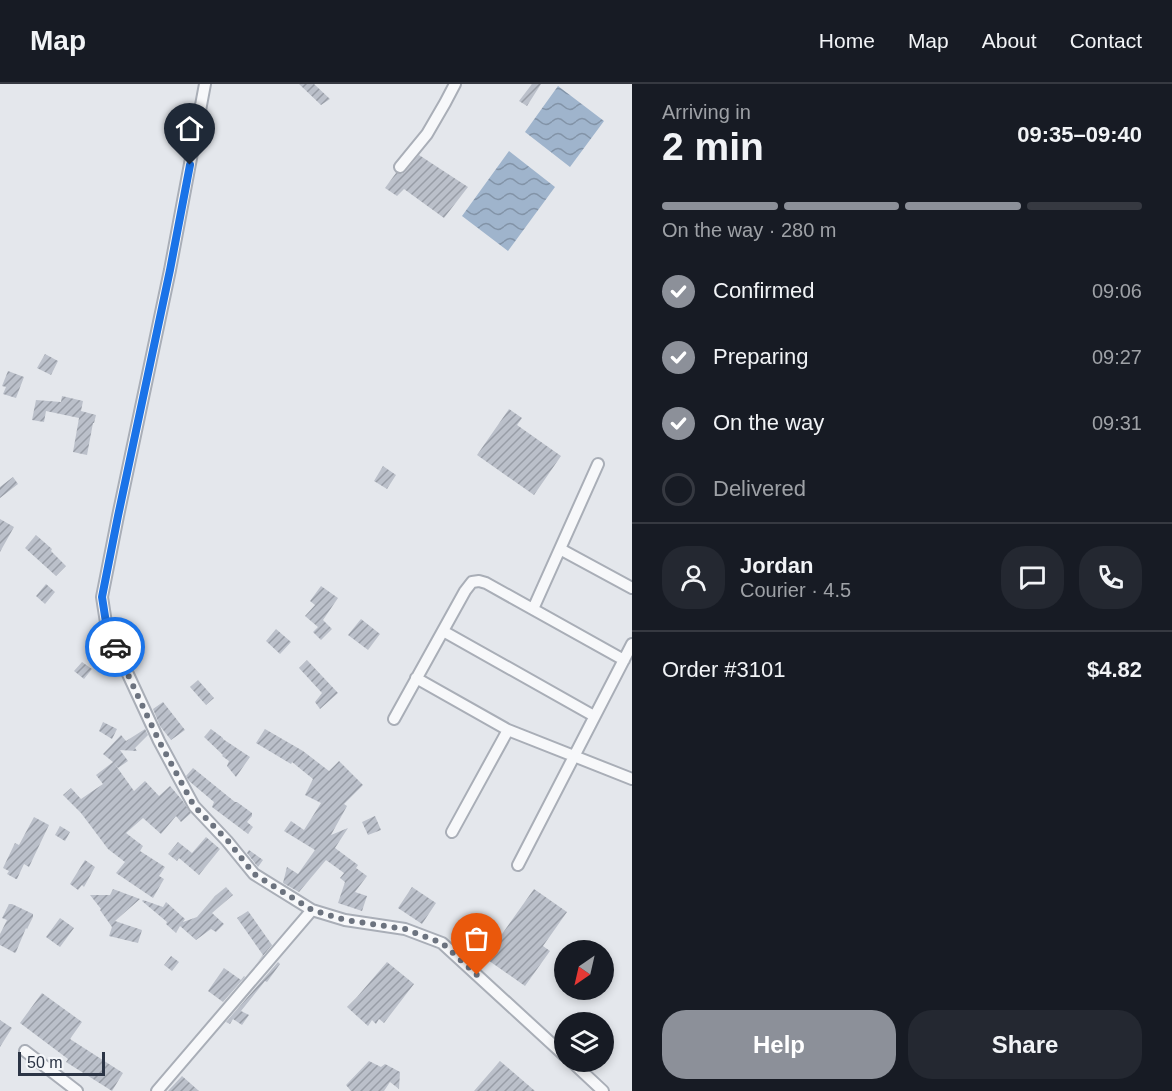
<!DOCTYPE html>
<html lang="en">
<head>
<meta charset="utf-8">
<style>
  body { margin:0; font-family:Arial,sans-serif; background:#242831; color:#f1f3f6; height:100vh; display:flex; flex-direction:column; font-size:22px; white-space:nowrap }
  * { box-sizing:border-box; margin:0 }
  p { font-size:20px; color:#9ea1a6 }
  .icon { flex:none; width:33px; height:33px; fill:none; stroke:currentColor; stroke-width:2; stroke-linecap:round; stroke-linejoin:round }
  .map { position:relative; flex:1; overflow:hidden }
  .sheet { display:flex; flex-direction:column; background:#171b24; width:540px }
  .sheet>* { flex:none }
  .needle { width:39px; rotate:214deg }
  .controls { position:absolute; left:554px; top:856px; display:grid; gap:12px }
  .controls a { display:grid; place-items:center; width:60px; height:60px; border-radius:50%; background:#171b24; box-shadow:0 3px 9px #0003; font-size:30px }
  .scale { position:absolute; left:18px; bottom:15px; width:87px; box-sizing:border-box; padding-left:6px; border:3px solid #2b3445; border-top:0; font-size:16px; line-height:21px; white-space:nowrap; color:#2b3445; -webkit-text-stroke:4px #f4f6f9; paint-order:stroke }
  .pin { position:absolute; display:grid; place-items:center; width:51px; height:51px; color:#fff; margin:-62px -26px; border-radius:50% 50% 50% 0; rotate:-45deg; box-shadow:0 0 6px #0007 }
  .pin .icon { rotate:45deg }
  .courier { position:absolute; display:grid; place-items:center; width:60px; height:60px; margin:-30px; border:4px solid #1a73e8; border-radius:50%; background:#fff; color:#222; box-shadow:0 2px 8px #0007 }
  .head em { font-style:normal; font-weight:700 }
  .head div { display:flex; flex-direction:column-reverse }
  .head { display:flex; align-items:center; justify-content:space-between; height:102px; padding:0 30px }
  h1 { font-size:39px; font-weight:700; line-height:45px }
  .bar { display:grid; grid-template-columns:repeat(4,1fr); gap:9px 6px; align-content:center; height:72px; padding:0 30px }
  .bar i { height:8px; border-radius:4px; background:#363941 }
  .bar .current { background:#8c9099 }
  .bar p { grid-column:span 4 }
  .line { display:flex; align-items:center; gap:15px; padding:0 30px; border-top:2px solid #363941 }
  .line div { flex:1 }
  .round { display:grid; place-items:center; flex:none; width:63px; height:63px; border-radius:24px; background:#242831 }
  ol { padding:0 30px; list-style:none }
  li { display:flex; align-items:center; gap:18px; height:66px }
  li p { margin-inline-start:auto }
  li .icon { padding:6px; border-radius:50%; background:#8c9099; color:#fff; stroke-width:4 }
  li:last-child { color:#9ea1a6 }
  li i { width:33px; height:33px; border:3px solid #363941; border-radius:50% }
  .action { display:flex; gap:12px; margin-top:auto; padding:12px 30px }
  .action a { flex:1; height:69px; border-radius:24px; background:#8c9099; color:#fff; font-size:24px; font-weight:700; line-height:69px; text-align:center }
  .action a+a { background:#242831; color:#f1f3f6 }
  header { display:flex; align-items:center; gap:36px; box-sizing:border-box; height:84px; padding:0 30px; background:#171b24; border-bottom:2px solid #363941 }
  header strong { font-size:28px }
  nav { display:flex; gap:33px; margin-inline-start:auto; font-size:21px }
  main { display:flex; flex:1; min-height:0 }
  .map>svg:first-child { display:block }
  .water { fill:url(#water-waves) }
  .building { fill:url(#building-hatch) }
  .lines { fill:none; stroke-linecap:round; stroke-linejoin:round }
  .minor-casing { stroke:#a9aeb7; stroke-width:14 }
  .minor { stroke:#f7f8fa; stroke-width:10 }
  .done { stroke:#6c737f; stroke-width:6; stroke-dasharray:0 10.8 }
  .route { stroke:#1a73e8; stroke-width:8 }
</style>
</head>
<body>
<header>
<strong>Map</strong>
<nav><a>Home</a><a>Map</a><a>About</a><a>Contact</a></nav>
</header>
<main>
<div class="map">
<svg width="632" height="1007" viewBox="0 0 632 1007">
  <defs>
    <pattern id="water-waves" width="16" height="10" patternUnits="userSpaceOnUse" patternTransform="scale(1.5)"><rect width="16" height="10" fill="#9fb4cc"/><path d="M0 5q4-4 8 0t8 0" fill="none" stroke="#8293a7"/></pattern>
    <pattern id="building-hatch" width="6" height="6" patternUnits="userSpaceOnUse" patternTransform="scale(1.5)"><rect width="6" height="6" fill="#bbc0ca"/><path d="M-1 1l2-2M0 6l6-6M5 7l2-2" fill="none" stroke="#989da6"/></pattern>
  </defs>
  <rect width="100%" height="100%" fill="#e4e7ec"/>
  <path class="water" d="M558,2L604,37L570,83L525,48Z
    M509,67L555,103L508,167L462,132Z"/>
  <path class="building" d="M299,0H314L330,15L321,21Z
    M532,0H541L527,22L519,17Z
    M419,71L468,103L444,134L404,105L397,112L385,104L396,89L402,90L405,88Z
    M45,270L58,277L51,291L37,284Z
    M8,287L24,293L16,314L3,310L6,303L2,302Z
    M62,312L83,317L81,327L96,331L94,339H93L87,371L73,368L79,334L46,327L44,338L32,336L36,316L61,318Z
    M509,325L522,334L517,341L561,372L534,411L477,371Z
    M383,382L396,391L387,405L374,397Z
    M13,393L18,400L0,414V403Z
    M0,435L14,443L0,468Z
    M36,451L52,465L51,467L66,482L56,492L25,464Z
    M46,500L55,508L45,520L36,512Z
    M321,502L338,514L323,536L332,545L321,556L313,548L318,543L305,532L315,521L310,517Z
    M361,535L380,550L368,566L348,551Z
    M276,545L291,558L280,570L266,557Z
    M105,559L113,576L107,579L98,562Z
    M307,576L338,609L320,625L315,618L322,609L299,584Z
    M82,578L92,585L84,595L74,587Z
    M198,596L214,614L206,621L190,603Z
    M163,618L185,646L171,656L160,642L153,625Z
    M103,638L117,645L112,655L99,647Z
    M145,645L148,651L135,664L137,667L120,666L128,677L118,684L114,679L134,707L145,697L159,712L170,702L182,716L191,729L181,738L176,732L161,750L143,734L126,749L143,762L140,767L165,783L159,792L164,795L153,814L116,789L125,778L108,765L81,729L63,711L71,704L81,715L103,700L96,691L113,678L103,670L121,651L126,657Z
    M211,645L223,654V655L250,673L236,693L227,682L229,677L222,672L223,671L204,653Z
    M265,645L303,667L329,687L339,677L363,701L344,720L347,722L331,751L348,744L335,764L358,781L356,784L367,792L355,808L367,812L362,827L338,819L345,798L340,794L344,789L326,776L299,808L283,799L287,783L298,790L315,766L284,747L291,737L304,746L321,719L305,711L313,695L292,678L291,680L256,659Z
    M193,684L235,718H237L252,729V732L247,738L253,743L248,750L212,723L214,718L189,697L186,692Z
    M375,732L381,746L368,751L362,738Z
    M34,733L49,741L29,783L24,780L17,795H16L7,790L9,787L3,784L15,759L19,761Z
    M60,742L70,748L65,757L55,751Z
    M206,753L220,765L199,791L179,774L177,777L168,770L178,758L192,769Z
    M249,766L263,776L258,783L247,769Z
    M85,776L95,783L84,803L82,801L78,806L70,800Z
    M226,803L233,811L212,829L224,840L216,848L211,845L196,856L180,842L176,849L166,840L167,838L142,817L143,816L163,823L166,818L185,835L183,838L197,833L215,812Z
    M412,803L436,819L422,840L398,824Z
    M113,805L140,815L115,837L142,846L138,859L109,852L112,843L100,826L101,825L90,811H110Z
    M534,805L567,828L543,862L550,867L525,902L485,874Z
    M9,820H12L33,830V833L27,845L26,844L16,868L15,869L0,861V850L7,836L2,834Z
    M248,827L272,861L257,879L263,871L237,834Z
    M60,834L74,844L60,863L46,853Z
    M171,872L179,878L172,887L164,881Z
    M278,878L280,880L267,898L265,897L241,927L249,931L242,941L233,935L230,940L226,938Z
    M387,878L414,900L384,939L379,935L376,940L372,936L368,942L347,923L357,913Z
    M224,884L241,896L244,892L245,893L223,918L208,907Z
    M42,909L82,938L70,955L123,989L112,1007L66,978L68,975L20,939Z
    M0,936L12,944L0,963Z
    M369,977L381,983L385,980L400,988L399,1005L390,998L384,1007H351L346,1001Z
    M500,977L535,1007H474Z
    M182,992L199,1007H168Z"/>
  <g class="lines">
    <g class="minor-casing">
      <path id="minor" d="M205,0L170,186L118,432L102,513L107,545L159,657L194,722L227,757L254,790L312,826L345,836L405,845L442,859L564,971
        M400,83L427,50L445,19L455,0
        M560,465L632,504
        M533,525L598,380
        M443,547L594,632
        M416,594L508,646L632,695
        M394,635L465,507L472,498L479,497L486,499L624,576
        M452,748L508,646
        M518,781L632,560
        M25,967L77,1007
        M572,978L603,1007
        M157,1007L312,826"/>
    </g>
    <use href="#minor" class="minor"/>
  </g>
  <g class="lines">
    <path class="done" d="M115,563L159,657L194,722L228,757L254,790L312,826L345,836L405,845L442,859L477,891"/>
    <path class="route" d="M115,563L107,545L102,513L118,432L170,186L190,81"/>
  </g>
</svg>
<div class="controls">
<a><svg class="needle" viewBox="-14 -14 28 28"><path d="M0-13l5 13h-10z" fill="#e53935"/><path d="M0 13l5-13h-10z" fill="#9ea1a6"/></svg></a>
<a><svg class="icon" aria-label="layers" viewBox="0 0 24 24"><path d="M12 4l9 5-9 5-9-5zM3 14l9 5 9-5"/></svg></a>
</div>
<div class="scale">50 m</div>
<div class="pin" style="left:477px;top:891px;background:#ea580c"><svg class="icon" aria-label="bag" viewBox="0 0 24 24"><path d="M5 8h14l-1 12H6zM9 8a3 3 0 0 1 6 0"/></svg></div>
<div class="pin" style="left:190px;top:81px;background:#1f2937"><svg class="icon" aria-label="home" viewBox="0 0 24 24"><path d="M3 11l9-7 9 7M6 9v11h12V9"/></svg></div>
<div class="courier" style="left:115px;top:563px"><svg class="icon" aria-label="car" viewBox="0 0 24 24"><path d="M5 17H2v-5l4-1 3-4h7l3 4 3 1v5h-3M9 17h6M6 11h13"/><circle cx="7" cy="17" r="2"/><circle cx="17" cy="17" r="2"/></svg></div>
</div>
<section class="sheet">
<div class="head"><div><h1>2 min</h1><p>Arriving in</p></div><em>09:35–09:40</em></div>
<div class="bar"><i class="current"></i><i class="current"></i><i class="current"></i><i></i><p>On the way · 280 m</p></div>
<ol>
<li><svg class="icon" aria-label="check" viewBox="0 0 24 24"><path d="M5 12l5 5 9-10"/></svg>Confirmed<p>09:06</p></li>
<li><svg class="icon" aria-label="check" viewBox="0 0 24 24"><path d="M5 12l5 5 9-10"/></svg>Preparing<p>09:27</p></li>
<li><svg class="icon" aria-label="check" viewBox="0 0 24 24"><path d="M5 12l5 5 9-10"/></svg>On the way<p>09:31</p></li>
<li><i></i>Delivered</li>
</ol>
<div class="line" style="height:108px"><a class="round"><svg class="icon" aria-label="person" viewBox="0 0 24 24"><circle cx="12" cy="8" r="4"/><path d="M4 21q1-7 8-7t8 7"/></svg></a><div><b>Jordan</b><p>Courier · 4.5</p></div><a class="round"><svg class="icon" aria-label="chat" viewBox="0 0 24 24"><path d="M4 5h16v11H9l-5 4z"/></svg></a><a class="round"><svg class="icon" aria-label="phone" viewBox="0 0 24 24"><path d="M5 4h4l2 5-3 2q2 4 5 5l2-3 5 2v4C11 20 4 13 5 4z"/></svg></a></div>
<div class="line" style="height:78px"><div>Order #3101</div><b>$4.82</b></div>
<div class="action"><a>Help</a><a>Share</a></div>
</section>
</main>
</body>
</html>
